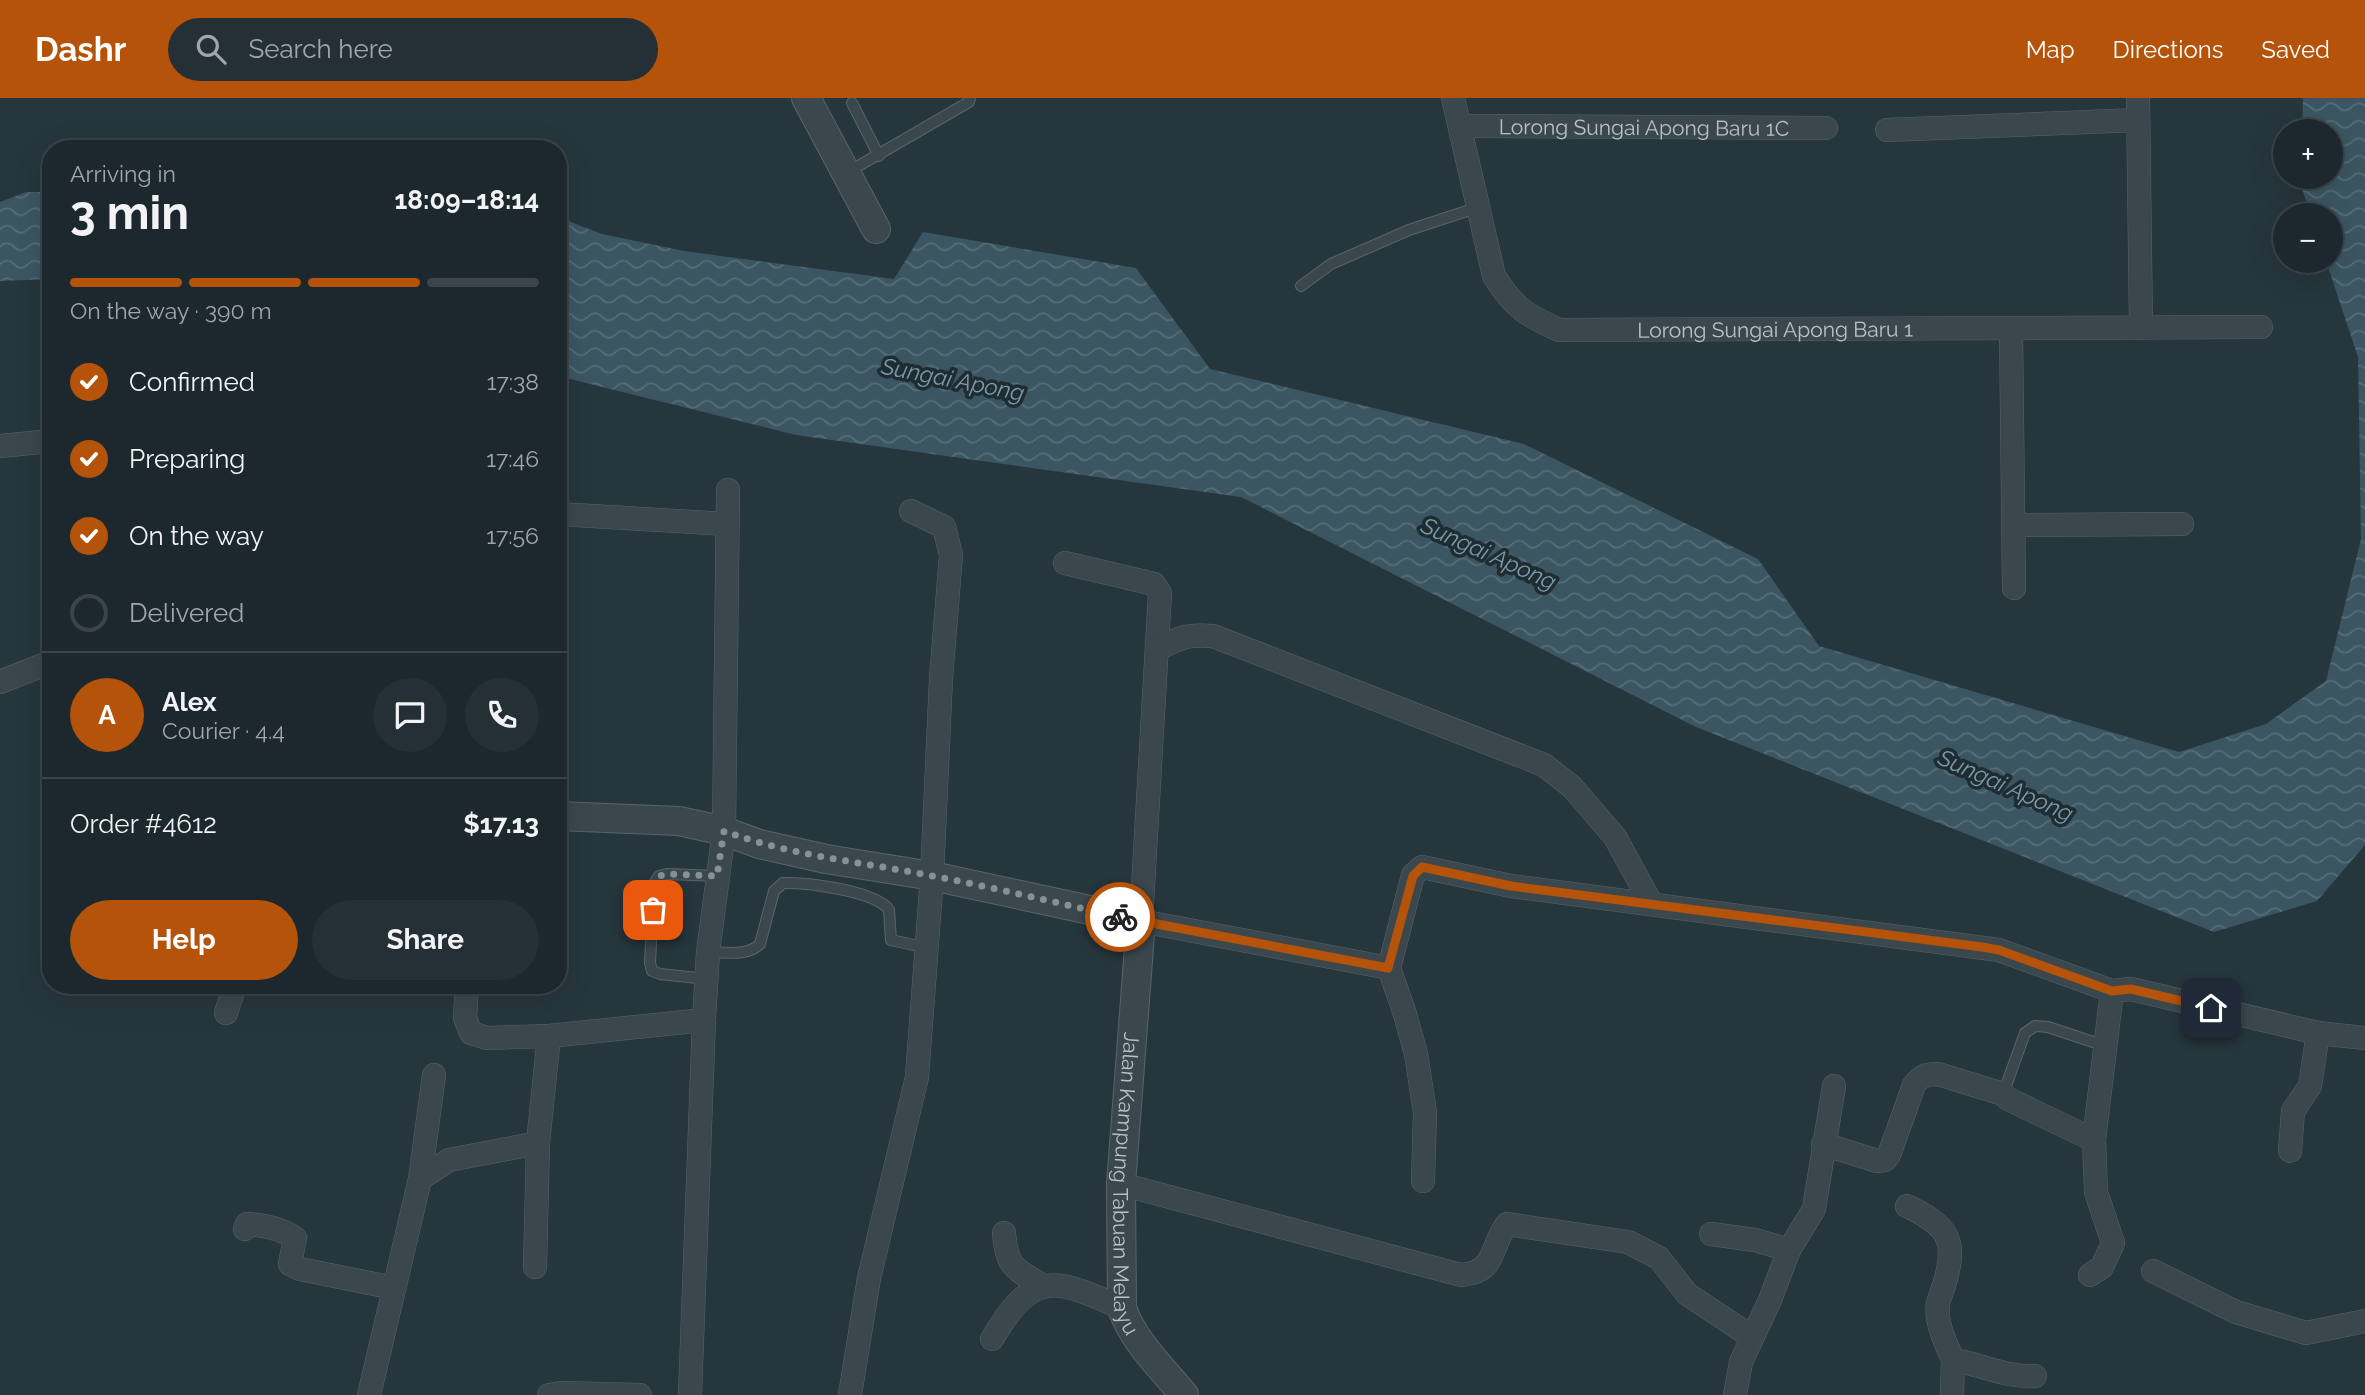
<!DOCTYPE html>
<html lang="en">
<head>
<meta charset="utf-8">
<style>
  body { margin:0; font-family:Raleway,sans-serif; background:#253036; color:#f1f3f6; height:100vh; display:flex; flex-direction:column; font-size:26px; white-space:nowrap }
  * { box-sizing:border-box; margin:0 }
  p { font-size:23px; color:#a0a6aa }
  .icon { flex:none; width:38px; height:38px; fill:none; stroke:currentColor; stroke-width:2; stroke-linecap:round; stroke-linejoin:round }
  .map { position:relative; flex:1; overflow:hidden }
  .drawer { position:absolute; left:42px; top:42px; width:525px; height:854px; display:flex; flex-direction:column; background:#1c282e; border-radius:28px; box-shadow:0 7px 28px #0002,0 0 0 2px #3a444a }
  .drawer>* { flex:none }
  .buttons { position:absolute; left:2273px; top:21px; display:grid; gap:14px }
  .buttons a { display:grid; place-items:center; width:70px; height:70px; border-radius:50%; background:#1c282e; box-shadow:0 7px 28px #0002,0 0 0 2px #3a444a; font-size:35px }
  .pin { position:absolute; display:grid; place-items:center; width:60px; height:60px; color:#fff; margin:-30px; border-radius:14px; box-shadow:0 4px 10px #0006 }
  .courier { position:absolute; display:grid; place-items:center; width:70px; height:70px; margin:-35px; border:5px solid #b45309; border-radius:50%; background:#fff; color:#222; box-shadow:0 2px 9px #0007 }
  .headline em { font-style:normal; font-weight:700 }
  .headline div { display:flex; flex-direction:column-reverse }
  .headline { display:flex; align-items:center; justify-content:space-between; height:119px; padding:0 28px }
  h1 { font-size:46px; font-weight:700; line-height:52px }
  .bar { display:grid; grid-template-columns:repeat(4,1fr); gap:10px 7px; align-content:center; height:84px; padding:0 28px }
  .bar i { height:9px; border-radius:5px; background:#3a444a }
  .bar .active { background:#b45309 }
  .bar p { grid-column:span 4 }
  .line { display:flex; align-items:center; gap:18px; padding:0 28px; border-top:2px solid #3a444a }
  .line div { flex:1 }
  .round { display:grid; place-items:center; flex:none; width:74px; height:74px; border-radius:37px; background:#253036 }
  ol { padding:0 28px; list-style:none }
  li { display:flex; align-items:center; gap:21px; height:77px }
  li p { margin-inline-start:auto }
  li .icon { padding:7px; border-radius:50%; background:#b45309; color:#fff; stroke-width:4 }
  li:last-child { color:#a0a6aa }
  li i { width:38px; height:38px; border:4px solid #3a444a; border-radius:50% }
  .cta { display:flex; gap:14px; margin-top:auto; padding:14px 28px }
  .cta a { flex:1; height:80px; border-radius:42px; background:#b45309; color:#fff; font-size:28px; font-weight:700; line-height:80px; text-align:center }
  .cta a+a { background:#253036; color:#f1f3f6 }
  header { display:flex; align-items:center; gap:42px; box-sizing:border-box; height:98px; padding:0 35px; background:#b45309; color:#fff }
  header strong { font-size:33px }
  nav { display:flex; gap:38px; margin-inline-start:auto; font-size:24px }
  .search { width:490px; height:63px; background:#253036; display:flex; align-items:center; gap:18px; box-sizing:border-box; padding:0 24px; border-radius:38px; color:#a0a6aa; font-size:26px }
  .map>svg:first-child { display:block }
  .water { fill:url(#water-waves) }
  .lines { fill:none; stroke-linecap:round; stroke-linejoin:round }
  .service-casing { stroke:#58656b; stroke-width:12 }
  .minor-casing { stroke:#58656b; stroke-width:24 }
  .tertiary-casing { stroke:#58656b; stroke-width:30 }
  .service { stroke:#3a474d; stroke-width:10 }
  .minor { stroke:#3a474d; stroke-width:23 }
  .tertiary { stroke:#3a474d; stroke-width:28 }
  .done { stroke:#849197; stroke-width:7; stroke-dasharray:0 12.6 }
  .route { stroke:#b45309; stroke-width:9 }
  .labels { text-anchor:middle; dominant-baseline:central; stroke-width:7; stroke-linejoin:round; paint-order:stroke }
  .street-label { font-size:21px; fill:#b6c2c8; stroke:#1f2c32 }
  .water-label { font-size:23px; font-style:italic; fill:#799aa9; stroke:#1f2c32 }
</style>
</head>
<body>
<header>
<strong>Dashr</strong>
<div class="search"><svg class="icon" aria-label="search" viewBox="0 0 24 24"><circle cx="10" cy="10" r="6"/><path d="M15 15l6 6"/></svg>Search here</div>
<nav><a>Map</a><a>Directions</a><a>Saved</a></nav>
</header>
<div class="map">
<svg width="2365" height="1297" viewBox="0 0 2365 1297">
  <defs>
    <pattern id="water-waves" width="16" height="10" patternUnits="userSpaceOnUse" patternTransform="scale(1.75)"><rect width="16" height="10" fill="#3b5662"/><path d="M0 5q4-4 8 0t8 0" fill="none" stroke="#556d77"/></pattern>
  </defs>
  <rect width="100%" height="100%" fill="#26363d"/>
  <path class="water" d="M2303,0H2365V747L2317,803L2214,834L1696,629L1241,399L796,337L558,278V119L602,136L684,153L894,181L923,134L1136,170L1210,271L1524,346L1758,461L1819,548L2179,654L2266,626L2326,583L2361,441L2358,259L2326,163H2331V117H2311L2301,88V79H2331V33H2302Z
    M26,94H51V181L0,183V104Z"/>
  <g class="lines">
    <g class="service-casing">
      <path id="service" d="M852,5L879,58
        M848,74L969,4L970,0
        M1301,188L1331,166L1409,132L1479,109
        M708,854C725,854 747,859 760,846L774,793L783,785C806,784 876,793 889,812L891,842L927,850
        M707,881L660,876L652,873L650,865L654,786L659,778L667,776L717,778
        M2003,996L2025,935L2035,928L2048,929L2105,948"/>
    </g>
    <g class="minor-casing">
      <g id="minor">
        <path id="s1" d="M1453,0L1494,178C1514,210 1526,217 1559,232L2261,229"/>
        <path d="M2138,0L2141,230"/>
        <path id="s2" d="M1460,28L1826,30"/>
        <path d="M1887,32L2138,22"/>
        <path d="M2011,231L2014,490"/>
        <path d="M0,348L51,343"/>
        <path d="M558,416L727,426"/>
        <path d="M2014,427L2182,426"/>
        <path d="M1065,465L1154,486L1160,495L1141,823L1389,870"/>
        <path d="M1158,551C1180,539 1188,536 1213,538L1544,667L1572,689L1615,739L1651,805"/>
        <path d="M0,584L43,567H51"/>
        <path d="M467,887L465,920L471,935L487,940L549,938L704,922"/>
        <path d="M226,915L235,887"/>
        <path d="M1823,1046L1877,1063L1885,1062L1889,1057L1914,987C1921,978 1926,976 1938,976L2003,996L2008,1001L2094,1042"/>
        <path d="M2290,1053L2293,1013L2310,988L2318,935"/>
        <path d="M420,1081L449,1062L538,1045"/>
        <path d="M1423,1083L1425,1014L1416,956L1405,916L1389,870L1413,777L1422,769L1511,788L1999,852L2112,893L2131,891L2318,935L2365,940"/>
        <path d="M1121,1086L1461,1177C1498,1173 1488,1152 1507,1126L1628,1144L1659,1160L1687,1196L1752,1239"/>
        <path d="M1907,1108C1946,1127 1958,1140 1945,1184C1943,1191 1940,1198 1938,1205C1935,1225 1946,1245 1953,1262"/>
        <path d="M245,1131L247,1126C263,1127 282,1131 295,1140L290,1166L300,1171L394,1190"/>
        <path d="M1004,1135C1007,1170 1014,1170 1043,1188"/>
        <path d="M1711,1136L1755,1142L1789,1152"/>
        <path d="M535,1169L538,1045L549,938"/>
        <path d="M2153,1173L2236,1214L2306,1235L2365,1223"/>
        <path d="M2090,1177L2102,1169L2113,1145L2096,1094L2094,1042L2112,893"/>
        <path d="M992,1241C1033,1171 1055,1180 1122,1210"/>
        <path d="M369,1297L420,1081L434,977"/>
        <path d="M549,1297L562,1295L640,1297"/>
        <path d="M690,1297L704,922L708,854L724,733L728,392"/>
        <path d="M850,1297L869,1180L917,979L932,778L941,580L951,457L944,429L911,413"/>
        <path d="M1735,1297L1741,1264L1770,1202L1789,1152L1814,1111L1834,988"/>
        <path d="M1952,1297L1953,1262C1981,1266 2007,1280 2035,1278"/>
      </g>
    </g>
    <g class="tertiary-casing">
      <g id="tertiary">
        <path d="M806,0L876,131"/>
        <path id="s3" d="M558,718L679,723L724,733L759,746L826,761L932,778L1141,823L1121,1086L1122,1210C1133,1243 1162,1270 1184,1297"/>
      </g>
    </g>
    <use href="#service" class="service"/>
    <use href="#minor" class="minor"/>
    <use href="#tertiary" class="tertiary"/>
  </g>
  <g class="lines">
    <path class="done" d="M653,812L654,786L659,778L667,776L717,778L724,733C792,758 862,764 933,778C995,790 1058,805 1120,819"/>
    <path class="route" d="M1120,819L1388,870L1413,778L1422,769L1511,788L1982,849L1999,852L2112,893L2131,891L2211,910"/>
  </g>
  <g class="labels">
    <g class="street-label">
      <text stroke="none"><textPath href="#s2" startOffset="184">Lorong Sungai Apong Baru 1C</textPath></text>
      <text stroke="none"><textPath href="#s1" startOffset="485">Lorong Sungai Apong Baru 1</textPath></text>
      <text stroke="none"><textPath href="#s3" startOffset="858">Jalan Kampung Tabuan Melayu</textPath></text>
    </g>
    <g class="water-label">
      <text transform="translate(953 281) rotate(11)">Sungai Apong</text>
      <text transform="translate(1489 455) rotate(24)">Sungai Apong</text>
      <text transform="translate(2006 687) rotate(24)">Sungai Apong</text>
    </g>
  </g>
</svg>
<div class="buttons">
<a>+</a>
<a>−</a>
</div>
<div class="pin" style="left:653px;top:812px;background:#ea580c"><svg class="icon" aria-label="bag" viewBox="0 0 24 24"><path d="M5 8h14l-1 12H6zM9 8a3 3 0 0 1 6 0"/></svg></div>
<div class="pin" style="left:2211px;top:910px;background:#1f2937"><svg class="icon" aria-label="home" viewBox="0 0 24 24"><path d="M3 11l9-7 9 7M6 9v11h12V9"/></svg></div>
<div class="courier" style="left:1120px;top:819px"><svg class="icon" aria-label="bike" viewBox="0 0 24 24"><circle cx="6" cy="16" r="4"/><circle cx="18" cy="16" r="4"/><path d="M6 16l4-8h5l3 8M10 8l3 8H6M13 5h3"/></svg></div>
<section class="drawer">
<div class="headline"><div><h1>3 min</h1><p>Arriving in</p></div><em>18:09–18:14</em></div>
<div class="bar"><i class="active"></i><i class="active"></i><i class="active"></i><i></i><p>On the way · 390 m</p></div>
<ol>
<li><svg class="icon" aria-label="check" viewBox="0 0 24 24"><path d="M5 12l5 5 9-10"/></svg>Confirmed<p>17:38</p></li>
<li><svg class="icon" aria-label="check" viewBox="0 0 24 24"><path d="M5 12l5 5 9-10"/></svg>Preparing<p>17:46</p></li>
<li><svg class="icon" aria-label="check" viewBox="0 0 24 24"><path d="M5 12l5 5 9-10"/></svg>On the way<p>17:56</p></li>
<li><i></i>Delivered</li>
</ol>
<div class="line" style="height:126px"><b class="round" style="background:#b45309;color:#fff">A</b><div><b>Alex</b><p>Courier · 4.4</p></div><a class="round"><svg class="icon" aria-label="chat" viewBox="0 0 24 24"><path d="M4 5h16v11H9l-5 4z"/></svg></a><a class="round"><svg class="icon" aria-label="phone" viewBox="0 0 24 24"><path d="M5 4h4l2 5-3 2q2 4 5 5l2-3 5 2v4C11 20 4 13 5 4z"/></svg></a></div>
<div class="line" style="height:91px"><div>Order #4612</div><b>$17.13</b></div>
<div class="cta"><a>Help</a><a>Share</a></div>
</section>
</div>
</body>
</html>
